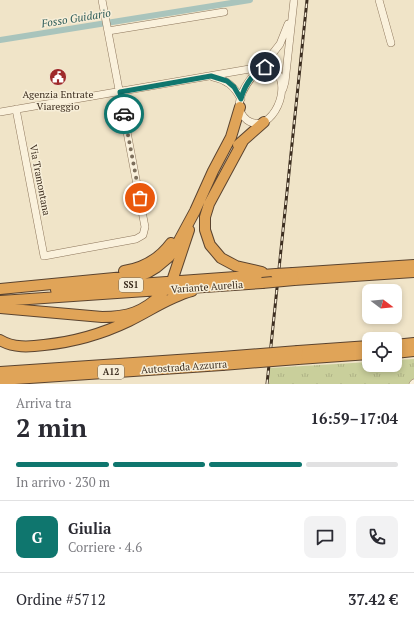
<!DOCTYPE html>
<html lang="it">
<head>
<meta charset="utf-8">
<style>
  body { margin:0; font-family:"PT Serif",serif; background:#f2f2f3; color:#2b2b33; height:100vh; display:flex; flex-direction:column; font-size:15px; white-space:nowrap }
  * { box-sizing:border-box; margin:0 }
  p { font-size:13px; color:#7c7c81 }
  .icon { flex:none; width:22px; height:22px; fill:none; stroke:currentColor; stroke-width:2; stroke-linecap:round; stroke-linejoin:round }
  .map { position:relative; height:384px; overflow:hidden }
  .details { display:flex; flex-direction:column; background:#fff; flex:1 }
  .details>* { flex:none }
  .needle { width:26px; rotate:106deg }
  .tools { position:absolute; left:362px; top:284px; display:grid; gap:8px }
  .tools a { display:grid; place-items:center; width:40px; height:40px; border-radius:8px; background:#fff; box-shadow:0 2px 6px #0003; font-size:20px }
  .pin { position:absolute; display:grid; place-items:center; width:34px; height:34px; color:#fff; margin:-17px; border:2px solid #fff; border-radius:50%; box-shadow:0 1px 4px #0007 }
  .courier { position:absolute; display:grid; place-items:center; width:40px; height:40px; margin:-20px; border:3px solid #0f766e; border-radius:50%; background:#fff; color:#222; box-shadow:0 1px 5px #0007 }
  .head em { font-style:normal; font-weight:600 }
  .head div { display:flex; flex-direction:column-reverse }
  .head { display:flex; align-items:center; justify-content:space-between; height:68px; padding:0 16px }
  h1 { font-size:26px; font-weight:600; line-height:30px }
  .bar { display:grid; grid-template-columns:repeat(4,1fr); gap:6px 4px; align-content:center; height:48px; padding:0 16px }
  .bar i { height:5px; border-radius:3px; background:#e1e1e2 }
  .bar .on { background:#0f766e }
  .bar p { grid-column:span 4 }
  .line { display:flex; align-items:center; gap:10px; padding:0 16px; border-top:1px solid #e1e1e2 }
  .line div { flex:1 }
  .round { display:grid; place-items:center; flex:none; width:42px; height:42px; border-radius:8px; background:#f2f2f3 }
  .map>svg:first-child { display:block }
  .grass { fill:url(#grass-tufts) }
  .lines { fill:none; stroke-linecap:round; stroke-linejoin:round }
  .canal { stroke:#a9c4bc; stroke-width:6 }
  .minor-casing { stroke:#8d765c; stroke-width:8 }
  .highway-casing { stroke:#5b4430; stroke-width:12 }
  .minor { stroke:#faf1dc; stroke-width:7 }
  .highway { stroke:#e0a458; stroke-width:10 }
  .rail-casing { stroke:#3d2e20; stroke-width:3 }
  .rail { stroke:#f7eed8; stroke-width:1.5; stroke-dasharray:4.5; stroke-linecap:butt }
  .highway-bridge-casing { stroke:#5b4430; stroke-width:12; stroke-linecap:butt }
  .highway-bridge { stroke:#e0a458; stroke-width:10 }
  .done { stroke:#7c6e5b; stroke-width:4; stroke-dasharray:0 7.2 }
  .route { stroke:#0f766e; stroke-width:5 }
  .labels { text-anchor:middle; dominant-baseline:central; stroke-width:3; stroke-linejoin:round; paint-order:stroke }
  .shield { fill:#f7eed8; stroke:#756857; stroke-width:1 }
  .shield-label { font-size:9px; font-weight:bold; fill:#3d2e20 }
  .poi-label { font-size:10px; fill:#3d2e20; stroke:#f7eed8 }
  .street-label { font-size:10px; fill:#3d2e20; stroke:#f7eed8 }
  .water-label { font-size:11px; font-style:italic; fill:#2f5d5a; stroke:#f7eed8 }
</style>
</head>
<body>
<div class="map">
<svg width="414" height="384" viewBox="0 0 414 384">
  <defs>
    <pattern id="grass-tufts" width="24" height="20" patternUnits="userSpaceOnUse"><rect width="24" height="20" fill="#c9cf9b"/><path d="M3 7l-1-3M5 7V3M7 7l1-3M15 17l-1-3M17 17v-4M19 17l1-3" fill="none" stroke="#aeb285"/></pattern>
  </defs>
  <rect width="100%" height="100%" fill="#f0e4c8"/>
  <path class="grass" d="M414,359V384H269L270,368L369,362V365H395V360Z"/>
  <g class="lines">
    <path class="canal" d="M0,40L250,0"/>
    <g class="minor-casing">
      <path id="minor" d="M379,0L391,43
        M108,31L224,12
        M261,67C293,65 284,115 261,123C256,124 251,123 247,120C228,105 249,79 261,67Z
        M262,67L280,44L288,24
        M213,77C227,80 234,86 241,99
        M283,89L285,82L294,0
        M16,109L44,256L136,239L143,235L145,227L102,0
        M0,112L261,67
        M413,384L414,383"/>
    </g>
    <g class="highway-casing">
      <path id="highway" d="M243,141L209,204L205,217V230L210,245L221,258L236,266L262,272
        M238,145L264,122
        M124,271C144,268 159,259 171,243
        M293,273L414,265
        M173,278L189,230
        M294,280L414,272
        M0,289L135,276L147,273L157,267L169,257L175,248L195,211L213,171L231,137L240,107
        M56,290L276,274
        M0,301L262,283
        M0,308L102,317C128,317 143,312 162,294
        M0,340C13,348 29,347 44,345C74,342 102,334 129,321C150,311 169,297 192,291
        M395,345L414,343
        M298,351L369,346
        M395,353L414,351
        M298,359L369,354
        M0,372L222,357
        M0,380L222,365"/>
    </g>
    <use href="#minor" class="minor"/>
    <use href="#highway" class="highway"/>
    <g class="rail-casing">
      <path id="rail" d="M267,384L307,0"/>
    </g>
    <use href="#rail" class="rail"/>
    <g class="highway-bridge-casing">
      <path id="highway-bridge" d="M276,274L293,273
        M262,283L294,280
        M222,357L298,351
        M222,365L298,359"/>
    </g>
    <use href="#highway-bridge" class="highway-bridge"/>
  </g>
  <g class="lines">
    <path class="done" d="M124,114L140,198"/>
    <path class="route" d="M124,114L120,92L211,76L227,81L234,87L241,99C244,86 251,77 261,67H265"/>
  </g>
  <defs>
    <g id="civic-disc" transform="scale(0.9)"><circle r="9.5" fill="#9e2a2b" stroke="#f7eed8"/><path d="M-.6-6.5H3V-4.5H.6V-3L4-1V1h2V6H-6V1h2V-1L-.6-3ZM-1.2 2.5V6h2.4V2.5Z" fill="#fff"/></g>
  </defs>
  <g fill-rule="evenodd">
    <use href="#civic-disc" x="58" y="77"/>
  </g>
  <g class="labels">
    <g class="shield">
      <rect x="119" y="278" width="24" height="14" rx="3"/>
      <rect x="98" y="365" width="26" height="14" rx="3"/>
    </g>
    <g class="shield-label">
      <text x="131" y="285">SS1</text>
      <text x="111" y="372">A12</text>
    </g>
    <g class="poi-label">
      <text x="58" y="94">Agenzia Entrate<tspan x="58" dy="12">Viareggio</tspan></text>
    </g>
    <g class="street-label">
      <text transform="translate(40 180) rotate(79)">Via Tramontana</text>
      <text transform="translate(207 287) rotate(-4)">Variante Aurelia</text>
      <text transform="translate(184 367) rotate(-4)">Autostrada Azzurra</text>
    </g>
    <g class="water-label">
      <text transform="translate(76 18) rotate(-9)">Fosso Guidario</text>
    </g>
  </g>
</svg>
<div class="tools">
<a><svg class="needle" viewBox="-14 -14 28 28"><path d="M0-13l5 13h-10z" fill="#e53935"/><path d="M0 13l5-13h-10z" fill="#7c7c81"/></svg></a>
<a><svg class="icon" aria-label="locate" viewBox="0 0 24 24"><circle cx="12" cy="12" r="6"/><path d="M12 2v4M12 18v4M2 12h4M18 12h4"/></svg></a>
</div>
<div class="pin" style="left:140px;top:198px;background:#ea580c"><svg class="icon" aria-label="bag" viewBox="0 0 24 24"><path d="M5 8h14l-1 12H6zM9 8a3 3 0 0 1 6 0"/></svg></div>
<div class="pin" style="left:265px;top:67px;background:#1f2937"><svg class="icon" aria-label="home" viewBox="0 0 24 24"><path d="M3 11l9-7 9 7M6 9v11h12V9"/></svg></div>
<div class="courier" style="left:124px;top:114px"><svg class="icon" aria-label="car" viewBox="0 0 24 24"><path d="M5 17H2v-5l4-1 3-4h7l3 4 3 1v5h-3M9 17h6M6 11h13"/><circle cx="7" cy="17" r="2"/><circle cx="17" cy="17" r="2"/></svg></div>
</div>
<section class="details">
<div class="head"><div><h1>2 min</h1><p>Arriva tra</p></div><em>16:59–17:04</em></div>
<div class="bar"><i class="on"></i><i class="on"></i><i class="on"></i><i></i><p>In arrivo · 230 m</p></div>
<div class="line" style="height:72px"><b class="round" style="background:#0f766e;color:#fff">G</b><div><b>Giulia</b><p>Corriere · 4.6</p></div><a class="round"><svg class="icon" aria-label="chat" viewBox="0 0 24 24"><path d="M4 5h16v11H9l-5 4z"/></svg></a><a class="round"><svg class="icon" aria-label="phone" viewBox="0 0 24 24"><path d="M5 4h4l2 5-3 2q2 4 5 5l2-3 5 2v4C11 20 4 13 5 4z"/></svg></a></div>
<div class="line" style="height:52px"><div>Ordine #5712</div><b>37.42 €</b></div>
</section>
</body>
</html>
